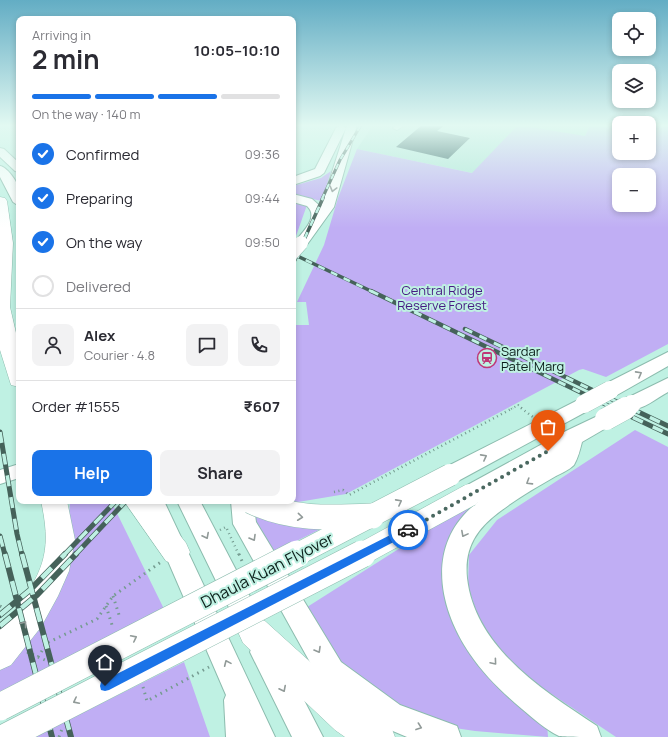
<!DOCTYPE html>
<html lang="en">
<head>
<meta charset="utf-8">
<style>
  body { margin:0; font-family:Manrope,sans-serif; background:#f2f2f3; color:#2b2b33; height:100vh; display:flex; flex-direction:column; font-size:15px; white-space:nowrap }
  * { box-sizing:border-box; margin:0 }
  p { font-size:13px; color:#7c7c81 }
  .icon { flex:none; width:22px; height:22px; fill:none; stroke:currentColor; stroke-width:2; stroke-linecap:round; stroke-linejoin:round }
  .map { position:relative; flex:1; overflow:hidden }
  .panel { position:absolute; left:16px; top:16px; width:280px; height:488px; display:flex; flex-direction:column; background:#fff; border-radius:8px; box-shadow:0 2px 6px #0003 }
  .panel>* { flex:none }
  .fabs { position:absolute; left:612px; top:12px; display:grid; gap:8px }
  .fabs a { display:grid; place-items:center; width:44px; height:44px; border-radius:8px; background:#fff; box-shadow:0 2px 6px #0003; font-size:20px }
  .pin { position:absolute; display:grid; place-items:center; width:34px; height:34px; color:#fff; margin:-41px -17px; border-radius:50% 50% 50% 0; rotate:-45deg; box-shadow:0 0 4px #0007 }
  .pin .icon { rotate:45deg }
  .courier { position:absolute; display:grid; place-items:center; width:40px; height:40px; margin:-20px; border:3px solid #1a73e8; border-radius:50%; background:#fff; color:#222; box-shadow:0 1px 5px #0007 }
  .headline em { font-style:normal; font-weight:700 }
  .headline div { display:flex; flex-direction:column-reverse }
  .headline { display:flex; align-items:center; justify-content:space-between; height:68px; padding:0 16px }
  h1 { font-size:26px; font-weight:700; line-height:30px }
  .bar { display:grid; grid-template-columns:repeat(4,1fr); gap:6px 4px; align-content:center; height:48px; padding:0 16px }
  .bar i { height:5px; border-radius:3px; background:#e1e1e2 }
  .bar .selected { background:#1a73e8 }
  .bar p { grid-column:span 4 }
  .line { display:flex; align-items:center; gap:10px; padding:0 16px; border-top:1px solid #e1e1e2 }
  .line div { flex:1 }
  .round { display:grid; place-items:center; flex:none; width:42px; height:42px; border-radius:8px; background:#f2f2f3 }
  ol { padding:0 16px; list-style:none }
  li { display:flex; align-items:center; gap:12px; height:44px }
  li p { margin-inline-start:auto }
  li .icon { padding:4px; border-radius:50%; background:#1a73e8; color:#fff; stroke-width:4 }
  li:last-child { color:#7c7c81 }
  li i { width:22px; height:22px; border:2px solid #e1e1e2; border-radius:50% }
  .primary-button { display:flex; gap:8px; margin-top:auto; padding:8px 16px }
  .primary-button a { flex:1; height:46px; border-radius:8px; background:#1a73e8; color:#fff; font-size:16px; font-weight:700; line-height:46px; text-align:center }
  .primary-button a+a { background:#f2f2f3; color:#2b2b33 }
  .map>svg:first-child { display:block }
  .built { fill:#abe5d5 }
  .green { fill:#c0aef4; fill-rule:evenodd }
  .building { fill:#0c4344 }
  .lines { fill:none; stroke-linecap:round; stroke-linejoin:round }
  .minor-casing { stroke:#8cbcae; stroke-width:2 }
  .major-casing { stroke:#8cbcae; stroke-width:2 }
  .highway-casing { stroke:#8cbcae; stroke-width:1 }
  .path-far2 { stroke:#759b90; stroke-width:2; stroke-dasharray:1 3; stroke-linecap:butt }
  .path-far1 { stroke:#759b90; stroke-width:2.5; stroke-dasharray:1 3.5; stroke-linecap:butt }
  .path { stroke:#759b90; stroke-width:3; stroke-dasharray:1.5 4.5; stroke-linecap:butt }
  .minor { fill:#fff; fill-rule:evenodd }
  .major { fill:#fff; fill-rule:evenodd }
  .highway { fill:#fff; fill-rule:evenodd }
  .rail-far4-casing { stroke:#45625a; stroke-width:3 }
  .rail-far3-casing { stroke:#45625a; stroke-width:3.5 }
  .rail-far2-casing { stroke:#45625a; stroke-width:4.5 }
  .rail-far1-casing { stroke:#45625a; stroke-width:5 }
  .rail-casing { stroke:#45625a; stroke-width:6 }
  .rail-far4 { stroke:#bff1e3; stroke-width:2; stroke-dasharray:5.5; stroke-linecap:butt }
  .rail-far3 { stroke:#bff1e3; stroke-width:2.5; stroke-dasharray:7; stroke-linecap:butt }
  .rail-far2 { stroke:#bff1e3; stroke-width:3; stroke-dasharray:8; stroke-linecap:butt }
  .rail-far1 { stroke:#bff1e3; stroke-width:3.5; stroke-dasharray:11; stroke-linecap:butt }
  .rail { stroke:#bff1e3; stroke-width:4.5; stroke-dasharray:14; stroke-linecap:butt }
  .major-bridge-far3-casing { stroke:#8cbcae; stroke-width:15; stroke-linecap:butt }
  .major-bridge-far2-casing { stroke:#8cbcae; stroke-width:19; stroke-linecap:butt }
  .major-bridge-far1-casing { stroke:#8cbcae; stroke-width:23; stroke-linecap:butt }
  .major-bridge-casing { stroke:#8cbcae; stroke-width:28; stroke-linecap:butt }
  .highway-bridge-casing { stroke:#8cbcae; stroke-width:26; stroke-linecap:butt }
  .major-bridge-far3 { stroke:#fff; stroke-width:14 }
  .major-bridge-far2 { stroke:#fff; stroke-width:18 }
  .major-bridge-far1 { stroke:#fff; stroke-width:22 }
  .major-bridge { stroke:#fff; stroke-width:27 }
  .highway-bridge { stroke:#fff; stroke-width:25 }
  .oneway { stroke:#919a98 }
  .route { fill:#1a73e8 }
  .done { stroke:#4a6860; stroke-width:4; stroke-dasharray:0 7.2 }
  .labels { text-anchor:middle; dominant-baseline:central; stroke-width:4; stroke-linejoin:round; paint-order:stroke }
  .park-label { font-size:13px; fill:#461a82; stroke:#bff1e3 }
  .poi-label { font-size:13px; fill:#0b1e19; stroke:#bff1e3; text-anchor:start }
  .near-street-label { font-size:16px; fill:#0b1e19; stroke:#bff1e3 }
</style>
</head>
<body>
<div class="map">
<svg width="668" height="737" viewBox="0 0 668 737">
  <rect width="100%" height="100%" fill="#bff1e3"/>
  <path class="built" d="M373,125H590L559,191L357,149Z"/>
  <path class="green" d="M518,125L585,136L590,125H619V153H649V125H668V344L606,377L583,369L579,370L346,494L298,502L290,501H293V325H309L306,302H297L324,245L338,198L357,149L472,173ZM619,175H649V205H619Z
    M331,171L322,201L293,195V186L321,178Z
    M293,201L307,205L296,236L293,238Z
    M635,430L668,447V737H616L526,677L483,633L468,586L469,555L497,520Z
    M557,452L480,508L449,574L547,723L548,737L475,731L428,724L355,683L304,609L438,524Z
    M70,501H111L164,609L0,694V668L67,544Z
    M251,510L333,523L268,555Z
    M184,662L210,737H34Z"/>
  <path class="building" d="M422,125H445L437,131L470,138L448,159L396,147Z"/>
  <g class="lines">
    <g class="minor-casing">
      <path id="minor" d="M293,125H299L293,129Z
        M397,125H405L397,130L393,128Z
        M19,464V478L0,484V470Z"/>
    </g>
    <g class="major-casing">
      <path id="major" d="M341,125L346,128L324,173L320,176L293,185V177L315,169L336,128Z
        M347,125H357L334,207L306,246H296L294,243C301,233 320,218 307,206L293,202V194L312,199L321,207Z
        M0,148L4,149L19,163V172L15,171L0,157Z
        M0,166C7,167 17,181 19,189C20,194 19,200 19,206L13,202L0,177Z
        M668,352V366L617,395L610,397L603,395L601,390L603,385Z
        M668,378V392C655,399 640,413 625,409L622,404L625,399Z
        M584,397L591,399L594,404L591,409L458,481L450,484L442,481L439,475L442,469Z
        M606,412L613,414L616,419L613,424L582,442C580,450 578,458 574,465C569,470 562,473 556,476C537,487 519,497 502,510C477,528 464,547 467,578C475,648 544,691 597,726L601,737C592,737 566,737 559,736C546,730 533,718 522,709C503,693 484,675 470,654C437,605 426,542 478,502L470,504L462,502L459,495L462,488L566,431Z
        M142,501H164L275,737H226L224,700L226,695Z
        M177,501H200L259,614L263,623L259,632L250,636L241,632Z
        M231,501H253L256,522L341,662L400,705L457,726L461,737H407L381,726L321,682L237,531L233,524Z
        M264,638L274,642L323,737H292L250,652L254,642Z"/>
    </g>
    <g class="highway-casing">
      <path id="highway" d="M0,197L5,198L7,201L13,243L10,307L19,346V387L11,385L0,350Z
        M41,501H67L75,540L69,571L58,596L41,627L11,665L0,670C0,658 0,642 0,630C2,623 13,613 18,606C46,568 51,547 41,501Z
        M124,501H153L186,543L190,552L186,561L176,565L166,561Z
        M254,616L265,621L359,706L390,724L395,737H345L335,730L243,643L238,632L243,621Z"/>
    </g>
    <path class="path-far2" d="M511,409L518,405L523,409"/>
    <path class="path-far1" d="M521,408L533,417
      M334,492L343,490L349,495L513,408
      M220,530L226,527L239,555"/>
    <path class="path" d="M239,554L242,561
      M113,596L120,618
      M0,606L8,610
      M106,606L113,628
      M27,652L47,661
      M38,657L47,643L97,619L113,596L161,562
      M143,687L147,701L209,667
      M59,737L62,729"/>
    <use href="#minor" class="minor"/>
    <use href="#major" class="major"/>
    <use href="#highway" class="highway"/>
    <g class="rail-far4-casing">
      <path id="rail-far4" d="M322,199L340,160L361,125"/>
    </g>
    <g class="rail-far3-casing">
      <path id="rail-far3" d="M293,254L373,292
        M293,264L323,198"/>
    </g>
    <g class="rail-far2-casing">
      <path id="rail-far2" d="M371,291L615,409
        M465,329L632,409"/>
    </g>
    <g class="rail-far1-casing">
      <path id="rail-far1" d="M613,408L668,434
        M630,408L668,426
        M0,432L17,534L22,555
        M0,536L5,555
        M64,555L116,501
        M75,555L126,501"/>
    </g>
    <g class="rail-casing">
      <path id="rail" d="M5,554L52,737
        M22,554L71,737
        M0,615L30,590L65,554
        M0,626L37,595L76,554"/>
    </g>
    <use href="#rail-far4" class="rail-far4"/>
    <use href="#rail-far3" class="rail-far3"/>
    <use href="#rail-far2" class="rail-far2"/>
    <use href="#rail-far1" class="rail-far1"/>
    <use href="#rail" class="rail"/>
    <g class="major-bridge-far3-casing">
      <path id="major-bridge-far3" d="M293,252L301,243"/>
    </g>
    <g class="major-bridge-far2-casing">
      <path id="major-bridge-far2" d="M584,404L610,390
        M624,409L632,404"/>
    </g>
    <g class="major-bridge-far1-casing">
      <path id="major-bridge-far1" d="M606,419L626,408
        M296,555L450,475
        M360,555L470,495"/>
    </g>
    <g class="major-bridge-casing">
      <path id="major-bridge" d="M0,707L297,554
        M6,737L362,554"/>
    </g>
    <g class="highway-bridge-casing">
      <path id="highway-bridge" d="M251,501C290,520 330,518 372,516"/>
    </g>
    <use href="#major-bridge-far3" class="major-bridge-far3"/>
    <use href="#major-bridge-far2" class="major-bridge-far2"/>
    <use href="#major-bridge-far1" class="major-bridge-far1"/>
    <use href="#major-bridge" class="major-bridge"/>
    <use href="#highway-bridge" class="highway-bridge"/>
  </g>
  <defs><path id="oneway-chevron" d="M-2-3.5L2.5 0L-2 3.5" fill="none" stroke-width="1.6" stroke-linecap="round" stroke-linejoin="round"/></defs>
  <g class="oneway">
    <use href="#oneway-chevron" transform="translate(333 189) rotate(105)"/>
    <use href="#oneway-chevron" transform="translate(639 374) rotate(-29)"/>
    <use href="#oneway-chevron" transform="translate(484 457) rotate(-28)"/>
    <use href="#oneway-chevron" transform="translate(529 482) rotate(148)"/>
    <use href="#oneway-chevron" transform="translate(399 502) rotate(-28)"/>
    <use href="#oneway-chevron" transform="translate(300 517) rotate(6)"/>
    <use href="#oneway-chevron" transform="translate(464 534) rotate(118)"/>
    <use href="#oneway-chevron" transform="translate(206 536) rotate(63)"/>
    <use href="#oneway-chevron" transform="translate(253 538) rotate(60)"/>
    <use href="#oneway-chevron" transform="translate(24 624) rotate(-53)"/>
    <use href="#oneway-chevron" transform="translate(134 638) rotate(-27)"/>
    <use href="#oneway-chevron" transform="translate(318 650) rotate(60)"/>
    <use href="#oneway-chevron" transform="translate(494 662) rotate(50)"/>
    <use href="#oneway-chevron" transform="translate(227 663) rotate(-114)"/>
    <use href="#oneway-chevron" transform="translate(283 689) rotate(63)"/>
    <use href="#oneway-chevron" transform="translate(76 701) rotate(153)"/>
    <use href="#oneway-chevron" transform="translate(419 727) rotate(20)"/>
  </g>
  <linearGradient id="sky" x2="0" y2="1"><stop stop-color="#63adc4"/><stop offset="0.55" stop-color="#e2f9f2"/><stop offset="1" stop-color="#e2f9f2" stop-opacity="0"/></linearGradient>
  <rect width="668" height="228" fill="url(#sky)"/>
  <path class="route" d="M408,526L411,527V533L109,690L105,691L101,690L100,686L101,682Z"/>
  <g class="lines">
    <path class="done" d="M408,530L548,451"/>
  </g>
  <defs>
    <g id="station-ring" transform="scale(1)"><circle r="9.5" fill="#bff1e3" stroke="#bf3877" stroke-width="1.5"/><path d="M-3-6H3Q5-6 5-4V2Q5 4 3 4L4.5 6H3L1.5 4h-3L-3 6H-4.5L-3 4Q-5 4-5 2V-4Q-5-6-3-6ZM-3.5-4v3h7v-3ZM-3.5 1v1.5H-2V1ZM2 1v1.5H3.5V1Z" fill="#bf3877"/></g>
  </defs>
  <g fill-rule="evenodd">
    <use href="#station-ring" x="487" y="358"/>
  </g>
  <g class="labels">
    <g class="park-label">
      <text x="442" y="290">Central Ridge<tspan x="442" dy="15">Reserve Forest</tspan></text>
    </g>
    <g class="poi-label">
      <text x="501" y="351">Sardar<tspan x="501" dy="15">Patel Marg</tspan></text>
    </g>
    <g class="near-street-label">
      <text transform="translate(267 570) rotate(-27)">Dhaula Kuan Flyover</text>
    </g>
  </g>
</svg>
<div class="fabs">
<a><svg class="icon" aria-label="locate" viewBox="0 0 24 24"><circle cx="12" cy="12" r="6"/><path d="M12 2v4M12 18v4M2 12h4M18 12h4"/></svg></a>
<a><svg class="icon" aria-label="layers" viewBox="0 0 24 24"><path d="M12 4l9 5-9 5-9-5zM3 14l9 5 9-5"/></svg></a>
<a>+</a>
<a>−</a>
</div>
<div class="pin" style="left:548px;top:451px;background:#ea580c"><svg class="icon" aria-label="bag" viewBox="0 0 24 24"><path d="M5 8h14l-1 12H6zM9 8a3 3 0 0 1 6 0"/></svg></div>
<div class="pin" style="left:105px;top:686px;background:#1f2937"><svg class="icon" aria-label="home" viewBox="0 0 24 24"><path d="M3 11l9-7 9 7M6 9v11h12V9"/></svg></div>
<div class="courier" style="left:408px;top:530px"><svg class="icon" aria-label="car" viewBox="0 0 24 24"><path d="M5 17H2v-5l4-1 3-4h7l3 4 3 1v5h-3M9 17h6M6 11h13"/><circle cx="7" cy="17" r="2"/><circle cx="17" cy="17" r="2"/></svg></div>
<section class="panel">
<div class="headline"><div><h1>2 min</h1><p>Arriving in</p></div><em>10:05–10:10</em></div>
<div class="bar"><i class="selected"></i><i class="selected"></i><i class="selected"></i><i></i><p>On the way · 140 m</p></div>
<ol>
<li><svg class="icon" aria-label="check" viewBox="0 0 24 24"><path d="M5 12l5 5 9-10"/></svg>Confirmed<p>09:36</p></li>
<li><svg class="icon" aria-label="check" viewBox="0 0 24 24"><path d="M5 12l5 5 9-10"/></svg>Preparing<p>09:44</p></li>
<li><svg class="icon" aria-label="check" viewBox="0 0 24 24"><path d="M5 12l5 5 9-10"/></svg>On the way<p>09:50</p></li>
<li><i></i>Delivered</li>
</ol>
<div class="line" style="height:72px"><a class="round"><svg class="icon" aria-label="person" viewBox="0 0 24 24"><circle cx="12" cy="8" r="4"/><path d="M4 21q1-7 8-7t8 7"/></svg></a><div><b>Alex</b><p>Courier · 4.8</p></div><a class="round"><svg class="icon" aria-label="chat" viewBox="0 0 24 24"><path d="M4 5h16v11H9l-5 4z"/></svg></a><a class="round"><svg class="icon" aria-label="phone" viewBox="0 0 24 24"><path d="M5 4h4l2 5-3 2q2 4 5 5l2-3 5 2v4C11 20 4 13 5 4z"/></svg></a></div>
<div class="line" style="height:52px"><div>Order #1555</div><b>₹607</b></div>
<div class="primary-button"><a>Help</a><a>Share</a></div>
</section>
</div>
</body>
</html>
